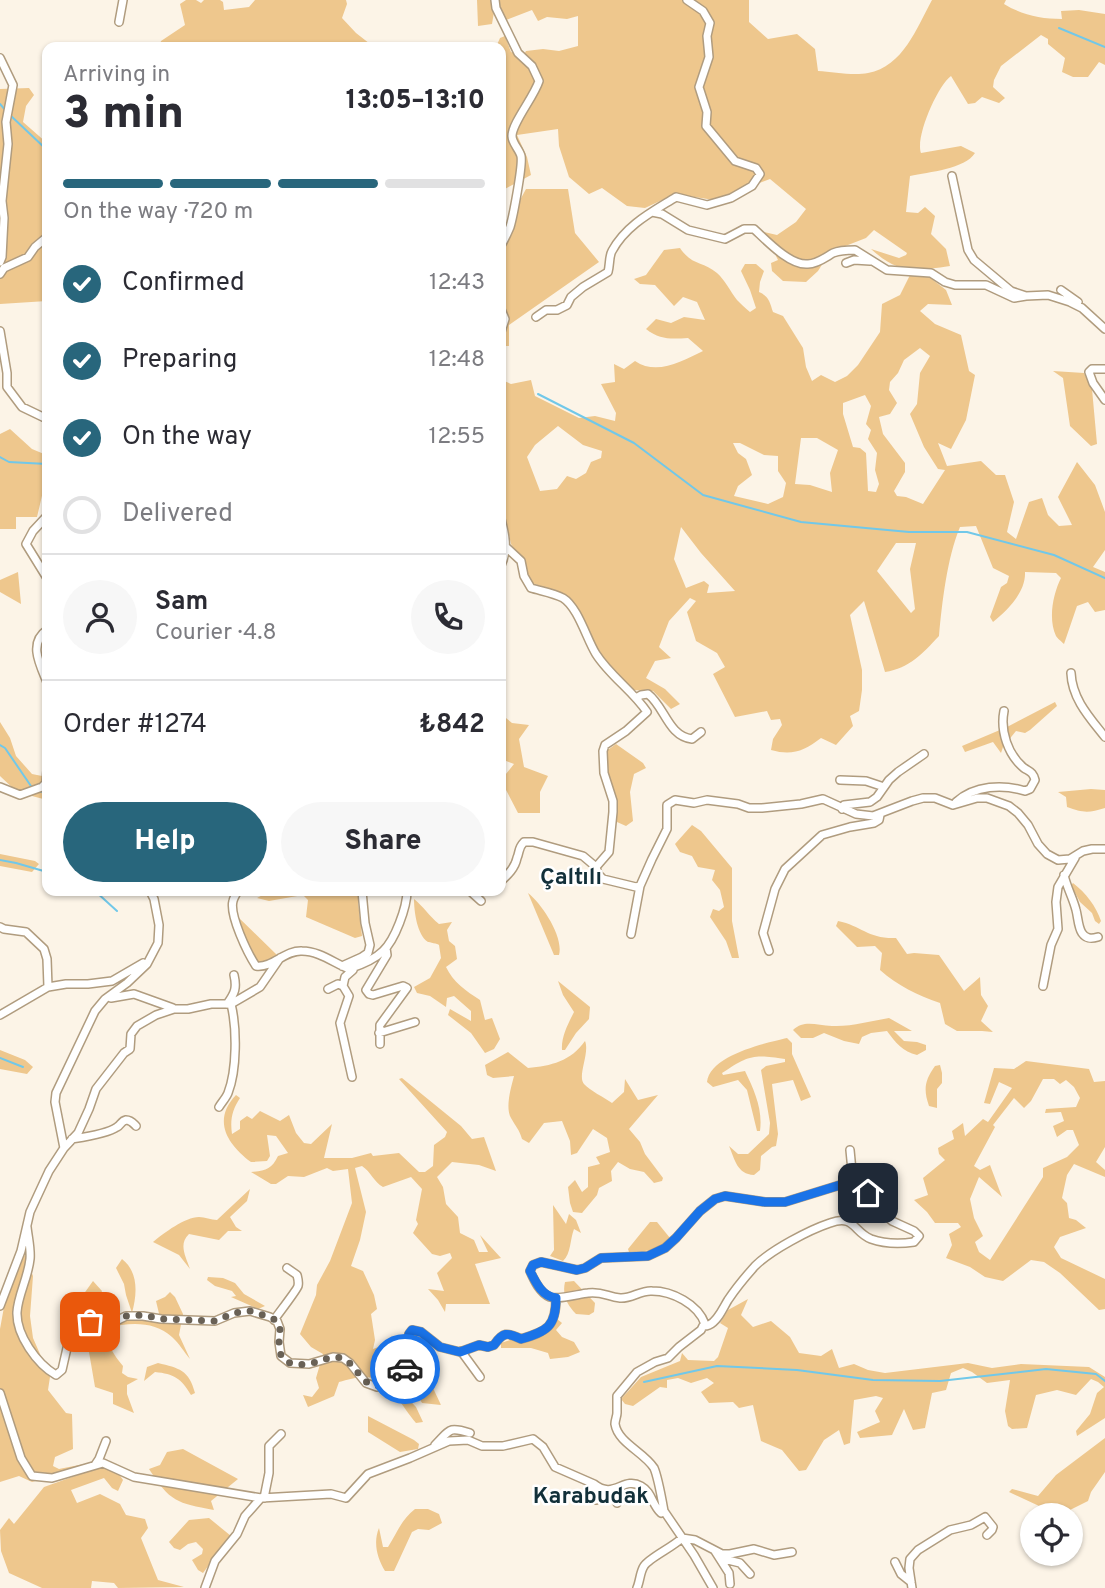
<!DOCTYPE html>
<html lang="en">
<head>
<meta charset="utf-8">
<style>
  body { margin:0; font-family:Overpass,sans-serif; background:#f7f7f7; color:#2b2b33; height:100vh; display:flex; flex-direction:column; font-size:26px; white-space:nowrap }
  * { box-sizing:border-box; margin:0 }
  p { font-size:23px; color:#7c7c81 }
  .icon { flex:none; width:38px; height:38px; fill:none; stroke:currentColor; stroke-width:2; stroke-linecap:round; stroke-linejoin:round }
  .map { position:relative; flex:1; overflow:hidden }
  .drawer { position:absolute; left:42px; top:42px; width:464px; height:854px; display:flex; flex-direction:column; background:#fff; border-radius:14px; box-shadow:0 2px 5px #0004 }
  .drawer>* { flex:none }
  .buttons { position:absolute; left:1020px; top:1503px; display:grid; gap:14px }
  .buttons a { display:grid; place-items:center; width:63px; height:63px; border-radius:50%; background:#fff; box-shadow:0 2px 5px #0004; font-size:35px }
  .pin { position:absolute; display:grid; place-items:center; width:60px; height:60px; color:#fff; margin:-30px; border-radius:14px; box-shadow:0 4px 10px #0006 }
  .courier { position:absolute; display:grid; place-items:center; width:70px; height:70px; margin:-35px; border:5px solid #1a73e8; border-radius:50%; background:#fff; color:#222; box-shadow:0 2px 9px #0007 }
  .head em { font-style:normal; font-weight:800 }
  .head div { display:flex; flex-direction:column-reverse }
  .head { display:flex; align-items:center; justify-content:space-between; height:119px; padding:0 21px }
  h1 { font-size:46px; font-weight:800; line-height:52px }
  .bar { display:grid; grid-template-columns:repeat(4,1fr); gap:10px 7px; align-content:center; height:84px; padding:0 21px }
  .bar i { height:9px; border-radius:5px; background:#e1e1e2 }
  .bar .active { background:#28667c }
  .bar p { grid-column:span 4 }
  .line { display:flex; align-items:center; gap:18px; padding:0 21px; border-top:2px solid #e1e1e2 }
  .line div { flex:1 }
  .round { display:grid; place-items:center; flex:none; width:74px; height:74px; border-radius:37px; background:#f7f7f7 }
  ol { padding:0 21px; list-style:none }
  li { display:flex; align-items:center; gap:21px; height:77px }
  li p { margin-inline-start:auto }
  li .icon { padding:7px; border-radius:50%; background:#28667c; color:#fff; stroke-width:4 }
  li:last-child { color:#7c7c81 }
  li i { width:38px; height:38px; border:4px solid #e1e1e2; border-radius:50% }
  .action { display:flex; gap:14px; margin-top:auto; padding:14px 21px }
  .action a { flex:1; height:80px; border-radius:42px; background:#28667c; color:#fff; font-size:28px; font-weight:800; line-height:80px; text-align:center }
  .action a+a { background:#f7f7f7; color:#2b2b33 }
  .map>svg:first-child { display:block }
  .green { fill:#eec78d; fill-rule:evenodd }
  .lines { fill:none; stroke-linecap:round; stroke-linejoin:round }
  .stream { stroke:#71c8e9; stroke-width:2 }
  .minor-casing { stroke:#b09c7f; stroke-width:10 }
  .minor { stroke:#fff; stroke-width:7 }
  .done { stroke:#696156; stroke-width:7; stroke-dasharray:0 12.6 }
  .route { stroke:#1a73e8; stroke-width:9 }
  .labels { text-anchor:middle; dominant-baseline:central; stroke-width:5; stroke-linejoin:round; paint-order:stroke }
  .quarter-label { font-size:23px; font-weight:bold; fill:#12303a; stroke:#fff }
</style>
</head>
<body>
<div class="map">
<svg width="1105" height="1588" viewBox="0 0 1105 1588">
  <rect width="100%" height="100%" fill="#fcf4e7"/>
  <path class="green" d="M186,0H196L201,3L204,0H220L223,2L224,10L249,7L255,0H346L347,4L342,18L356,33L374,47H159L161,41L185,25L180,4Z
    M477,0H749V22L768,39L797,34L815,49L818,71C833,72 854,76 868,73C903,67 917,27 932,0H1006L1004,4C1022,15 1041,19 1062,19L1061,11L1079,10L1105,14V65L1099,62L1088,77H1073L1062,72L1065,58L1048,44V39L1041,35L1001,66L994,80L993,87L1005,98L999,103L982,97L975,103L968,104L951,76C938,85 915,137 921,153L961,146L975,153C965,169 929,172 910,176L906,212L918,213L925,207L935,216L931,234L946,249L950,266C914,271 900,275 871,249L899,258L906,255L907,253L874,230L866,238L830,252L818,271L806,282L783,281L772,271L771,263L778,260L764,232L777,235L796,222L806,209L770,179L714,200L675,194L645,208L627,206L602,188L589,194L569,177L559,146L558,129L517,135L527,157L531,175L501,191L500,47H496L500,38L505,36L511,52L523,56L526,51L543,49L559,51L578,46V16L567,19L547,17L538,21L532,10L506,20L494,12L492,24L478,26Z
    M29,88L34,95L26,106L23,122L47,143V301L0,304V89Z
    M526,189H568L575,233L599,262L509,325V346H501L500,237Z
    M680,248C692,266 703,261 717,273C725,280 730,291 737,300C741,304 745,308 750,312L756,308L750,290L741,271L745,264H756L764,271L760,282L759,292C769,296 770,303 773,312L783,316L803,348L806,367L812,381L821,375L835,382L847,376L858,365L880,332L882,304L900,295L910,275L928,276L946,290L952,305L928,304L920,311L935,324L961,335L969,371L975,375L966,420L951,449L938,443L947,466L981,461L996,475H1005L1014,502L1007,532L1016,539L1029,502L1042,498L1048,515L1059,526L1072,525L1058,497L1077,462L1095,485L1105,512V550L1093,567L1105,572V610L1095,612L1088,602L1077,606L1064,644C1062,642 1057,638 1056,636C1048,619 1053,594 1061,578L1056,573L1025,572C1026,592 1008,610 993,622L990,617L1001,587L1007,583L1009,576L993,568L976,526L960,527C947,558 942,603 939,636C922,654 910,668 885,672L864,601L850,615L862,670V690L859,711L850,716L853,726L836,745L821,738C804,751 792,756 771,750L773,739L782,725L780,719L771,720L767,711L735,717L713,674L725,667L717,653L696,641L687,612L696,601L690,598L669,621L659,647L671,658L655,661L646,678L665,689L680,704L671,709L653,691L631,690L603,659L566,595L532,583L522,560L511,544L501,498L500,379L511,384L531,380L535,396L579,418L595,416L615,421L616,413L601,384L615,382L614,364L624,369L635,361C657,376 682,361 703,351L688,338C671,339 660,340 646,329L656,319L671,323L684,317L705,320L697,302L683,297L674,306L655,285L640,284L634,279L646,275L664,250ZM920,348L930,356L920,373L917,404L910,414L924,447L938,469L945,470L923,504L906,497L897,496L894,491L905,472V463L883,434L879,417L890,414L897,403L889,390L890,382L898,373L904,360ZM865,395L871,406L866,424L871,430L868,439L877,453L875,470L879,484L876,492L868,491L866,453L860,448L853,447L843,414V403ZM558,426L583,445L602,451L601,458L591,462L586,473L576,479L567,476L557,489L540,491L527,457L535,445ZM801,438H817L838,450L830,473L832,492L810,485L795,484ZM733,443H740L764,455L778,456V471L786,483L783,497L768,504L734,496L738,486L752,475L746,459L738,453ZM681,527L701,553L735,591L707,593L709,585L704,581L686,588L674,559ZM896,543H916L910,569L915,609L911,613L877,571Z
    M1053,371L1084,373L1092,389L1097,444L1091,446L1070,426L1063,378Z
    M10,429L32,449L44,454L45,483L37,517H16V529H0V434Z
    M18,572L21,604L0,592V580Z
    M1055,702L1057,706L1030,730L1025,733L1016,731L1003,747L1001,753L993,742L965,752L962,746L1007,727Z
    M501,714L512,723L529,725L519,739L524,767L548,776L540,792V813H518L505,788H501V780L514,764L501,759Z
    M0,722L10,738L16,756L32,774L47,777V800L17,792L0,776Z
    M616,744L643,763L646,768L634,774L630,792L633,821L626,826L617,822V802L605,767V752Z
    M1091,789L1105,790V808C1089,813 1083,813 1067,807L1066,797L1058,792Z
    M692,825L701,831L732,868V921L739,958H732L726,941L710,917L713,909L719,911L724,907L720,890L712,880L715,870L698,867L692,856L680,852L675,844Z
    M0,854L35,861L39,864L32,872L0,866Z
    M1073,883C1086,893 1096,906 1101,921L1099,924L1095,921L1092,913L1080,902L1071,885Z
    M270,891H358V902L362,936L355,938L306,917L308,900L303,895L269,901L257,898Z
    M528,893C542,904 564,937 559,955H554Z
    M414,899C424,907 429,916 439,924L452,922L447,930L449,941L455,946L457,959L446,967C453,982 466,991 480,1000L485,1020L492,1018L500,1039L494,1049L485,1053L471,1033L448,1015L450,1009L471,1021V1011L454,996L447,998L446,1007L430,996L417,993L414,987L430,978L441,958L439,945C438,944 429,942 428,942C417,935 414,911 414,899Z
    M237,916L277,955L262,964L257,962L248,949Z
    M838,921C862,926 868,939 896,938L907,954L914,953L939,955L964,991L980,977L981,995L988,1006L981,1021L993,1032L982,1031H957L945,1024L940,1003C917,995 898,986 880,970L882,953L875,946L857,947L836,926Z
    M558,981L590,1007L589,1019L576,1033L565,1050H562C561,1037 568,1024 574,1012L563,995Z
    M889,1018L912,1031H894L904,1041L917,1042L926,1045V1050L917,1055C903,1052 895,1042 887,1031L871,1033L862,1037L859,1044L844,1041L824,1033L813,1038H801L793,1030C805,1019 817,1026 832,1026C851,1027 870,1021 889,1018Z
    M787,1038L792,1043V1054L811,1097L801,1101L793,1080L772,1084L778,1134L776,1146L772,1147L761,1156L760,1170L754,1175C737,1174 735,1160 729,1146L738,1154H748L769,1134L770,1123L761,1070L766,1066L785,1062V1059C753,1054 749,1055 722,1073L723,1075L745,1071C754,1090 763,1109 760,1131H757L747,1090L738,1080L713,1087L707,1082C710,1055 766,1043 787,1038Z
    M585,1041C590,1053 577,1076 584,1084C589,1090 605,1098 612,1103L624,1092L625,1079L638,1100L658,1095L629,1129L640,1142L645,1154L663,1178L662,1181L654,1183L644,1172L630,1169L618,1162L611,1171L612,1181L599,1188L597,1195L582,1213L573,1212L570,1203L568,1187L575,1180L582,1192L588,1187V1167L600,1164L596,1157L610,1152L607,1138L593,1129L577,1153L571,1155L570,1141L562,1121L544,1123L529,1143L522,1139C519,1129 516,1127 511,1118C505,1107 511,1088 514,1076L493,1078L487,1075L485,1065L508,1052L528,1068C551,1066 571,1061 585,1041Z
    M0,1050L25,1060L33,1067L27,1074L0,1069Z
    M1026,1061L1089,1069L1094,1082L1105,1081V1147L1096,1162L1105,1170V1177L1074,1164L1067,1175L1062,1198L1067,1203L1069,1218L1076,1220L1086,1228L1060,1237L1054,1247L1061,1258L1105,1279V1309L1099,1310L1060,1273L1044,1262L1031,1260L1003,1281L985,1277L970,1267L946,1258L952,1245L949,1234L961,1227L958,1223H935L927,1212L914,1200L928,1195L923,1178L945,1160L939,1154L938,1148L954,1139L952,1131L963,1123L965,1136L983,1119L988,1122L1012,1088L999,1082L990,1104L984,1103L994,1068L1014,1069ZM1043,1079H1054L1060,1084L1066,1080L1074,1087L1080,1098L1076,1107L1046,1109L1045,1113L1061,1112L1064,1121L1053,1126L1057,1137L1067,1130H1073L1079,1145L1067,1157L1043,1168V1177L990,1260L979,1252L975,1242L983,1236L974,1218L970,1199L979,1177L1002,1197L990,1165L980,1170L974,1166L995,1127L993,1125L1014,1098L1024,1108L1031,1101Z
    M940,1065L942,1073V1083L937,1089V1108L929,1106C923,1089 925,1080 935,1066Z
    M402,1078L461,1126L472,1139L484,1137L496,1171L479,1165L452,1162L437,1177L443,1187L446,1204L458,1217L460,1233L474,1240L479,1252H488L480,1235L501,1258L475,1264L490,1304H446L445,1312L438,1300L428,1289L444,1291L437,1273L452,1258L450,1253L440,1256L432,1254L413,1233L418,1224L416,1220L422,1189L411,1177L383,1187C374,1182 371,1172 362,1166L355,1168L366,1212L360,1240L351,1266L363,1271L374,1295L377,1309L371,1314L375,1340L373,1349L384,1345L392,1362L409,1374L413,1368L415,1360L421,1357L431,1370L433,1388L441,1405L422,1403L417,1394L419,1386L398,1388L416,1407L423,1422L416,1423C403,1408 390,1380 367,1377C359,1376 348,1380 339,1382L334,1396L308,1407L303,1395L312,1397L319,1388L316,1378L323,1354L311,1347L300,1334L316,1295L317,1285L330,1261L352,1203L348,1169L333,1171L327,1168L304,1177L288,1176L276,1184H271L251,1172C265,1171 272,1169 278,1156L288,1153L276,1136L267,1135L270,1156L267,1161L251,1162C227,1144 212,1120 236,1095L240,1098C232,1110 230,1120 232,1134L240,1129V1121L247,1116L252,1119L260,1111L280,1121L289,1115L296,1133L304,1143L311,1144L332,1124L324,1158H352L371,1153L373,1156L399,1153L419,1172H425L433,1166L434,1145L445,1137L447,1132L399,1079Z
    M250,1189L247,1201L230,1217L236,1227L242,1231H228L219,1240L189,1234C178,1244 186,1257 190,1269L179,1255L153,1242C164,1233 185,1217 199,1217C205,1217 211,1220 217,1220Z
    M553,1205L566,1224L569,1214L576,1220L581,1233L574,1229C570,1239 571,1254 563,1261L550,1256L554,1250Z
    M650,1222H657L670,1238C660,1252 645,1251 629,1252L628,1249Z
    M25,1254L33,1276L30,1316L33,1338L50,1377L48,1390L66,1413L72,1414L73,1449L55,1457L53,1466L59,1469L84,1464L85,1466L32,1482L19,1476L0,1482V1329L4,1307Z
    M122,1259C139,1272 137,1295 132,1313L126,1295L124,1284L116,1268Z
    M208,1277L223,1278L235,1283L244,1294L265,1306L258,1309L231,1297L236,1296L232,1291L215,1286L207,1280Z
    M93,1281L102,1291L99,1301V1315L110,1318L125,1313L161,1322L156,1301L165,1297L170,1292L175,1297L183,1314L179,1335L190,1359C184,1352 179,1343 172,1337C155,1321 129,1322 108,1328C106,1344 113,1354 123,1366L122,1373L128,1377L138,1379L127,1385V1394L134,1413L113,1404V1393L95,1387L84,1323L83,1295Z
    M574,1281L595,1303L594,1312L589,1315L576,1314C567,1305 562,1295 565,1282Z
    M748,1299L741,1315L753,1327L771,1321L790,1337L799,1353L821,1356L832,1349L839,1368L854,1364L868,1370L885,1373L968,1363L992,1368L1021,1364L1089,1367L1105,1377V1418L1077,1436L1076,1431L1090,1414L1097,1393L1104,1387L1098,1382L1091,1379L1076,1395L1057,1390L1036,1395L1027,1428L1012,1429L1008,1426L1005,1411L1010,1380L987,1383L972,1372L963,1368L951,1373L946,1390L932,1393L925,1428L913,1430L904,1409L892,1435L860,1438L857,1432L880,1422L875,1411L883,1398L876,1396L854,1400L850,1443L844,1445L839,1430L824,1440L806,1470L799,1471L782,1450L761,1441L753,1405L739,1408L733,1402L709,1403L701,1392L714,1383L707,1378L691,1383L678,1378L667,1380V1388L660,1387L633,1406L625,1404L621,1399L641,1377L680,1361L682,1353L688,1360L714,1361L718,1357L728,1328L720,1323L728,1310Z
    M557,1319L562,1323L556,1330L562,1337L574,1342L580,1352L568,1357L550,1359L548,1353L531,1348H501V1343L513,1339L522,1342C536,1337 548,1333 557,1319Z
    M158,1363C179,1368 189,1370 195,1393L191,1395C181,1378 174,1374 155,1372L144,1381L147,1367Z
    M368,1416L414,1440L419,1444L418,1449L400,1452L368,1432Z
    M1105,1438V1472L1091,1492L1088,1501L1068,1511L1052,1512L1009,1492L1012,1489L1038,1496L1056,1475Z
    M183,1449L238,1479L211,1501L214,1510C177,1503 170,1502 149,1469L160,1465L167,1452Z
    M103,1466L119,1474L123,1480L118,1491L112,1488L104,1478L71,1490L77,1503L100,1494L120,1504L126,1515L145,1519L148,1528L141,1538L158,1580L184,1587L118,1588L114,1583L92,1581L91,1588H42L9,1573L1,1551L0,1530L9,1518L14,1524L44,1487Z
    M415,1509H428L439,1514L442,1523L429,1530L418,1529L412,1532L394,1571H385C377,1558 373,1542 379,1528L383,1547H388C397,1533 401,1520 415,1509Z
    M209,1518L231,1536L203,1573L198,1570L192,1560L202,1554L203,1549L196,1542L188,1544L180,1550L174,1548L169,1542L189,1520Z"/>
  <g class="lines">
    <path class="stream" d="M1059,28L1105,47
      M500,96L505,95
      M0,104L6,111
      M10,115L47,150
      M538,394L634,443L703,495L801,522L909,532H967L1054,555L1105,578
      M0,457L9,462L47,464
      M0,745L5,748L33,789
      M38,791L47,793
      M0,860L16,863L47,872
      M95,891L117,911
      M0,1058L23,1067
      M644,1382L717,1366L797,1370L873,1380L940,1381L1046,1369L1096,1374L1105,1381"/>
    <g class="minor-casing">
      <path id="minor" d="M495,0L496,8L518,53L532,66L539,81C534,97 512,123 512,136C512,143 519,149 521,156C523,165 513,217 510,227C507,234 504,241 500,247
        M119,22L123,0
        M0,58L13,85L6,122L8,144L2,201L4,218L2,257L0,262
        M952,176L968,250L974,260L1011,291L1026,296L1048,295L1070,302L1082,308L1105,329
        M652,212L662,214L688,230L725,239L744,229H754C766,240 790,266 808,264C817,264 826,257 833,253C840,250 848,250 855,250L887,270L931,273L945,282L955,285H986L1014,298L1026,296
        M846,263L854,260L870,261
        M0,274L4,268L28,257L35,247L47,237
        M1061,290L1078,302
        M500,307L505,319L500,335
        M536,317L546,310H557L567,305L571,297L583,287L608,272C610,265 609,256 612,251C626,225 652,212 676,197L707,205L731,198L752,186L760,174L756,168L735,161L706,126L707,112L699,87L709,57L707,36L710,23L703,11L687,0
        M0,331L7,373V387L22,407L47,419
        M1105,369H1092L1089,372L1093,383L1105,400
        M500,515C505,534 509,549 500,568
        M47,516L33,531L26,544L47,578
        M506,547L521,561L524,576L531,588C541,591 554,593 563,598C578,607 587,640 596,654C610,676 633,691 647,712L626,731L605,745L603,751L604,773L613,801V812L609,852L596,867
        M47,630C28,643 40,665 47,682
        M1071,673C1072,699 1090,718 1105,737
        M636,698L641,695L648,694C665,707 668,736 692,739L701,732
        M840,780L866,781L884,787
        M0,787L20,795L42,787L46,783L47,771
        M956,802C975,785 1003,784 1025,791L1030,789L1035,780C1033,772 1030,772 1024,768C1008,755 1000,731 1004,711
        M842,809L844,805L870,802L877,797L889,780L898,772L924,754
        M1064,875C1067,888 1073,898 1076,910C1078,917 1078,927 1082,933C1086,939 1091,939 1098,937
        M500,882C508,875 515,868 517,858C520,851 518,848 524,842H533L583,856L596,867L598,874L603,879L636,887L640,886L652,859L667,829V805L675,800L694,803L707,800L738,804L749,808H762L801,804L823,799L856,814L873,816L912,801L923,798H935L953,805L977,798H987L1009,806L1018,813L1028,825L1038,844L1047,854L1058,860L1070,859L1083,851L1092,849H1105
        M238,891C236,894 234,897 233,901C229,915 248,954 256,966C273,968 285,950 302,951C319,951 334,963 349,969C361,965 374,960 383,951C395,940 407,907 407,891
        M470,891L481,901
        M0,927L4,929L26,932L44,949L47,959L48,987
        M631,934L640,886
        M769,951L763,933L775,889L785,869L822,835L850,827L874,823L879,820L880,815
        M342,966L362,957L368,953L370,945L365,923L362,891
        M1043,986L1051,945L1058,929L1056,902L1058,887L1075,858
        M328,989L338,984L343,986
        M111,998L134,994L173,1008
        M227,1004C235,993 237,988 234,975
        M231,1004L260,987L280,958
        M0,1015L48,987L66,984H88L112,981L143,963
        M379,1033L415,1022
        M380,1044V1025L407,988L403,986L373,995L369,994L366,990L387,955L386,948
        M352,1077L340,1023L349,996L343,986L345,977L353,970
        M72,1139C85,1137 107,1134 117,1127C121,1125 121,1121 126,1120C131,1120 133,1123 136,1126
        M64,1148L78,1133L89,1109L96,1089L124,1053L130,1049L131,1034L137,1026L156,1015L174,1009H188L211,1004H231C237,1028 237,1070 228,1093C226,1098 222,1102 219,1107
        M850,1150L853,1181
        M27,1227C28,1237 31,1249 30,1259C28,1278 18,1295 17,1312C16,1335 37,1364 56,1375L62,1370L67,1348L90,1322H114L126,1316H143L161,1319L215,1321L234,1313L250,1311L270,1317L277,1321L280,1329L279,1342L281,1356L290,1363L309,1364L333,1357L343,1358L350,1363L366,1383L377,1387L390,1384L399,1376L406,1367L409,1334L412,1330L421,1332L440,1347L460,1352L479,1345L488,1347L494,1345C503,1332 507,1332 521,1339C547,1331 556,1327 556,1298
        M0,1306L21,1251L30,1212L49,1171L64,1148L55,1102L56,1093L95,1011L105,999L127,983L147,964L158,943L159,925L154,899L150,891
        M274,1320C278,1314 297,1290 298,1286C299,1282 298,1279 297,1275L287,1268
        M461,1351L480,1377
        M0,1393L21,1458L32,1476L52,1478L103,1463L134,1477L261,1498L331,1494L346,1498L368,1474L410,1458L449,1441L468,1440L482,1446H503L533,1439L543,1447L555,1467L594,1484C614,1500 623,1476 641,1486C652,1492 652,1505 661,1513L664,1511C662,1500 658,1477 654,1468C644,1452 618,1443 615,1424C615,1420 617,1416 617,1413C617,1407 617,1402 617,1396L637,1372L655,1362L668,1358L679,1347L701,1330L703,1326C705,1326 707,1326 709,1325C718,1321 723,1308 728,1300C736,1288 746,1276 755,1266C771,1250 809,1230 830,1223C855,1214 853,1232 871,1239C885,1244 900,1244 914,1242L919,1236L914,1231L892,1221L880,1211L862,1183L853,1181L785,1202H765L725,1196L715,1199L700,1211L676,1238L665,1248L648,1256L601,1258L585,1268L577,1270L541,1262L533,1265L530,1271C534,1280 540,1293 550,1297C557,1300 579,1294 588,1293C602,1291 608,1297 620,1298C631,1299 641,1290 652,1291C672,1291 698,1304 705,1324L703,1326
        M435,1445C450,1430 448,1426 470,1433
        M95,1465L99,1459L106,1441
        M591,1486L598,1494L596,1500
        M614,1489L617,1503
        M264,1498L269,1473V1446L281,1434
        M664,1511L694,1555L713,1588
        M715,1551L729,1573L730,1584
        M720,1558L740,1563L750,1574
        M895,1562L901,1574L911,1582
        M205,1588L215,1561L237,1534L245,1516L261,1498
        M637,1588C640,1581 640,1572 644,1566C649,1558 673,1547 682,1538L695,1540L722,1554H730L754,1549L774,1555L792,1552
        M912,1588L909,1568L910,1559L918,1550L950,1530L971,1525L985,1517L993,1527L992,1530L987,1535"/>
    </g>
    <use href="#minor" class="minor"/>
  </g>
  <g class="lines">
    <path class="done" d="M90,1322H114L126,1316L143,1315L161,1319L215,1321L234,1313L250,1311L270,1317L277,1321L280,1329L279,1342L281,1356C284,1359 286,1362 290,1363C299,1367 313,1363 323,1360C325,1359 332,1357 333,1357C359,1356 357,1391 383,1385C393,1383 399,1377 405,1369"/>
    <path class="route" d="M405,1369L409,1334L412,1330L421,1332L440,1347L460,1352L479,1345L488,1347L494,1345C503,1332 507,1332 521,1339C547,1331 556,1327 556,1298C542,1296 536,1283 530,1271L533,1265L541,1262L577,1270L585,1268L601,1258L648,1256L665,1248L676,1238L700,1211L715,1199L725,1196L765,1202H785L853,1181L862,1184L868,1193"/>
  </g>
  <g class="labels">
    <g class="quarter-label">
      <text x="571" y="878">Çaltılı</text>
      <text x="591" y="1497">Karabudak</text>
    </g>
  </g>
</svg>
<div class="buttons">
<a><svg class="icon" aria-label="locate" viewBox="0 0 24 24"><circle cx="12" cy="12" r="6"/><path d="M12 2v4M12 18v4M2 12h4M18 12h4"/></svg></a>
</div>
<div class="pin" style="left:90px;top:1322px;background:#ea580c"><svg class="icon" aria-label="bag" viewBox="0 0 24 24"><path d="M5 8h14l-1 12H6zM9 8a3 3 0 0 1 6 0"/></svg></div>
<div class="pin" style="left:868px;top:1193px;background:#1f2937"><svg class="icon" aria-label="home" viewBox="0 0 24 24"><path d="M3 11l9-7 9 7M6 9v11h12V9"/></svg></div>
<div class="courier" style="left:405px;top:1369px"><svg class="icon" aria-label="car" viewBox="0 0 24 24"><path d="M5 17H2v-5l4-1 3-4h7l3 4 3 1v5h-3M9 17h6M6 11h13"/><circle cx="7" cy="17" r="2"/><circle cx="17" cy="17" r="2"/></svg></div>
<section class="drawer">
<div class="head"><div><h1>3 min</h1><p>Arriving in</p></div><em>13:05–13:10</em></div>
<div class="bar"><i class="active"></i><i class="active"></i><i class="active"></i><i></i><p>On the way · 720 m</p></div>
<ol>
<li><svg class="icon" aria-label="check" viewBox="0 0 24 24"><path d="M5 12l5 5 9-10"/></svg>Confirmed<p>12:43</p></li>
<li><svg class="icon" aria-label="check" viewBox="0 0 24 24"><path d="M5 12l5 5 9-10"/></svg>Preparing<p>12:48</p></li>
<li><svg class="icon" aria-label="check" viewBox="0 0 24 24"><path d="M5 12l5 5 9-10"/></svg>On the way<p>12:55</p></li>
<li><i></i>Delivered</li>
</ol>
<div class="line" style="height:126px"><a class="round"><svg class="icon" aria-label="person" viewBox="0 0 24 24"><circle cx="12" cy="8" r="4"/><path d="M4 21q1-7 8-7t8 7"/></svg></a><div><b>Sam</b><p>Courier · 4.8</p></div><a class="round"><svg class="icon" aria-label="phone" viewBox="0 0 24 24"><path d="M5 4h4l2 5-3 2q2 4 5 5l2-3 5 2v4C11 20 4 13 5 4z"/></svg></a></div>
<div class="line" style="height:91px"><div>Order #1274</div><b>₺842</b></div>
<div class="action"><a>Help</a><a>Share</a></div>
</section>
</div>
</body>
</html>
